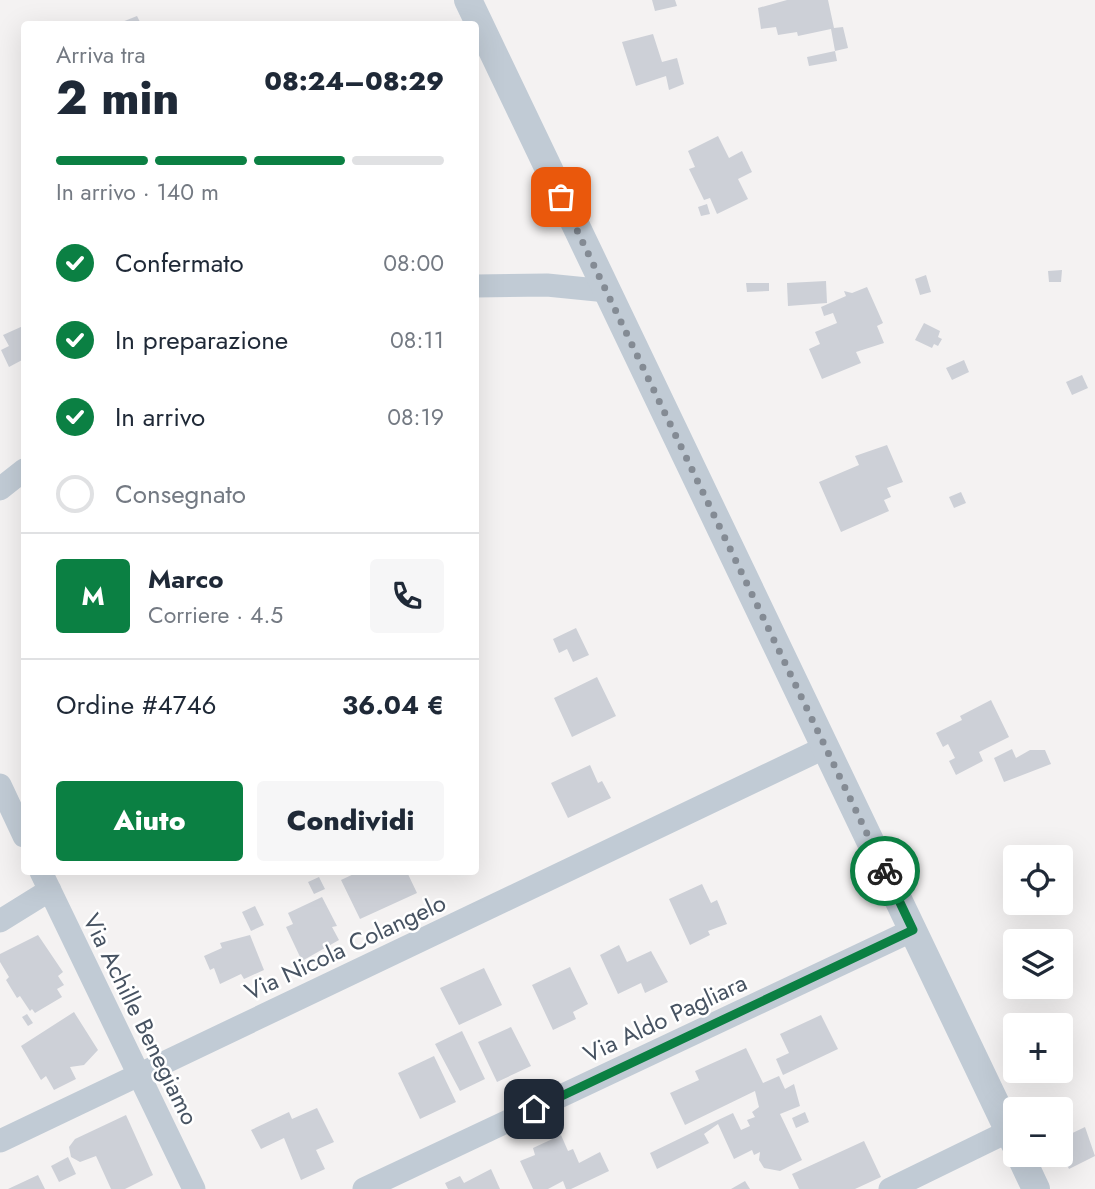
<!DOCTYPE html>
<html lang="it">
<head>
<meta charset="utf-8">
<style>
  body { margin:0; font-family:Jost,sans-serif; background:#f6f6f7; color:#1f2937; height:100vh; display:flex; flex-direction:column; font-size:26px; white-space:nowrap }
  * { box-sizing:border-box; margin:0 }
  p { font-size:23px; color:#747a83 }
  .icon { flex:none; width:38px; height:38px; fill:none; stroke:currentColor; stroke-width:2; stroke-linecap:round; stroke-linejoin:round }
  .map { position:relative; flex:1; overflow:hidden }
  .drawer { position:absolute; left:21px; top:21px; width:458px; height:854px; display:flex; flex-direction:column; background:#fff; border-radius:7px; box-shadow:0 7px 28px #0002 }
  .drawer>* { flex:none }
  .tools { position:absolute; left:1003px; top:845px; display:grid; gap:14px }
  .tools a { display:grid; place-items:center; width:70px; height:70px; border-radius:7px; background:#fff; box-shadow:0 7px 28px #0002; font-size:35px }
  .pin { position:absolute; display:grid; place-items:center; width:60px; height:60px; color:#fff; margin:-30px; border-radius:14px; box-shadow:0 4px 10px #0006 }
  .courier { position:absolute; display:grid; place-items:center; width:70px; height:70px; margin:-35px; border:5px solid #0b8043; border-radius:50%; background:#fff; color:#222; box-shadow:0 2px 9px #0007 }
  .headline em { font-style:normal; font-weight:800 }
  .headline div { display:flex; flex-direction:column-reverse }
  .headline { display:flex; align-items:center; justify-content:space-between; height:119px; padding:0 35px }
  h1 { font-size:46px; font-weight:800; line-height:52px }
  .bar { display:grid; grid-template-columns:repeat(4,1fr); gap:10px 7px; align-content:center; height:84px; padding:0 35px }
  .bar i { height:9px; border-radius:5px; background:#e0e1e3 }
  .bar .on { background:#0b8043 }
  .bar p { grid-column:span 4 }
  .line { display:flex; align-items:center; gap:18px; padding:0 35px; border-top:2px solid #e0e1e3 }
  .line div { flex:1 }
  .round { display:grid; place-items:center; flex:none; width:74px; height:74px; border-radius:7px; background:#f6f6f7 }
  ol { padding:0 35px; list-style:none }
  li { display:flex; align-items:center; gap:21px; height:77px }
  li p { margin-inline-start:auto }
  li .icon { padding:7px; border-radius:50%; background:#0b8043; color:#fff; stroke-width:4 }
  li:last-child { color:#747a83 }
  li i { width:38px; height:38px; border:4px solid #e0e1e3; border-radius:50% }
  .cta { display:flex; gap:14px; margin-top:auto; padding:14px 35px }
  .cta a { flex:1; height:80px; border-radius:7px; background:#0b8043; color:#fff; font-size:28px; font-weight:800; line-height:80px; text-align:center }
  .cta a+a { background:#f6f6f7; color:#1f2937 }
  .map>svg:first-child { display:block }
  .building { fill:#cdd0d7 }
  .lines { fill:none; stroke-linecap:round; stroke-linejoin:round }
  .minor { stroke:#c1cbd5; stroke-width:23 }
  .tertiary { stroke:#c1cbd5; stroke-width:28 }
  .done { stroke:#848b94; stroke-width:7; stroke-dasharray:0 12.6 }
  .route { stroke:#0b8043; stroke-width:9 }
  .labels { text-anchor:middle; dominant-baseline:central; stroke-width:5; stroke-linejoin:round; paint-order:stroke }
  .street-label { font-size:24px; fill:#475362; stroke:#fff }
</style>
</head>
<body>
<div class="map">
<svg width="1095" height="1189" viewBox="0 0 1095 1189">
  <rect width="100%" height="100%" fill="#f4f2f2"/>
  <path class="building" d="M652,0H675L677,6L655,11Z
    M787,0H828L834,28L843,27L848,48L835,51L831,29L798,36L797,32L778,35L776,27L761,29L758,8Z
    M137,16L141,24H117Z
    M653,34L662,62L677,58L684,84L669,90L666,76L636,86L622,42Z
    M835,51L837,61L809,66L807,57Z
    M718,136L729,158L742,151L752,172L738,179L748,199L717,214L710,198L704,200L689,169L695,167L688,151Z
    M707,204L710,214L701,216L698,207Z
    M1062,270L1061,282H1049L1048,271Z
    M926,275L931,292L920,295L915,279Z
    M826,281L827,303L788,306L787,283Z
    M746,283H769V291L747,292Z
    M867,287L883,323L877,326L884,343L856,352L861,363L822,379L809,349L820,344L815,332L837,323L833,313L824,316L821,307L846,296L844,291L852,293Z
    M924,323L940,331L938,337L942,339L938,346L934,344L932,348L915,340Z
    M23,326L24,359L9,367L1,350L9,346L3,335Z
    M964,360L969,372L952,380L946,368Z
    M1082,375L1088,388L1072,395L1066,382Z
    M887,445L903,482L887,488L891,497L884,500L889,511L841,532L819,482L859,465L855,456Z
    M961,492L966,503L954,508L949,497Z
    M576,628L589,655L573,662L567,649L559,653L553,639Z
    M597,677L616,716L572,737L554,698Z
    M991,700L1009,737L979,752L983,761L956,775L949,761L955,758L948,744L943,747L936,733L962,720L960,716Z
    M1012,749L1016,758L1030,750H1045L1051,764L1004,782L994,758Z
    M590,765L598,783L602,781L611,798L568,818L551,783Z
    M358,872H407L417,893L360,919L341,880Z
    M319,877L325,889L314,894L308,882Z
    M702,884L711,903L717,900L727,924L708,931L710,935L690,945L669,899Z
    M322,897L337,926L332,927L339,940L302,961L286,927L293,924L288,913Z
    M255,906L264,925L251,931L242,912Z
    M38,935L63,972L58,976L64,985L57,989L62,997L35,1013L32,1009L30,1011L20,996L17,998L6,980L9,977L0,962V954Z
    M250,935L264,970L244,979L241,974L220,984L214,968L210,970L204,956L222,948L220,943Z
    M619,945L627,962L651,951L668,982L645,993L641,983L618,994L600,955Z
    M570,967L588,1004L573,1012L576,1019L553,1030L532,985Z
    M484,968L502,1005L459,1025L440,988Z
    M74,1012L98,1050L84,1065L70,1067L76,1079L54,1090L46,1076L41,1080L21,1046Z
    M27,1014L33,1023L28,1026L22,1017Z
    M821,1015L838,1049L783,1075L776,1059L789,1053L780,1034Z
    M511,1027L531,1066L497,1082L478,1042Z
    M462,1031L485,1079L460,1091L435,1044Z
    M746,1048L763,1083L779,1076L785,1089L794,1084L800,1106L780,1114L802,1160L780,1171L764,1168L759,1160L760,1152L754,1155L752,1150L734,1159L718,1124L704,1134L709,1143L657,1169L650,1153L716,1121L733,1113L741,1130L750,1126L747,1120L755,1117L752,1112L759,1107L755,1091L685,1125L670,1093L699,1080L695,1071Z
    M434,1056L456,1102L420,1119L398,1073Z
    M317,1108L334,1142L316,1150L325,1169L301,1180L284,1138L261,1149L251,1130L289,1112L292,1119Z
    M805,1112L809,1122L796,1128L792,1118Z
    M126,1115L153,1175L125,1189H111L96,1156L80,1162L71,1157L69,1147L75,1139Z
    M1085,1127L1095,1156L1069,1169L1060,1152V1139Z
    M561,1135L568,1151L573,1149L579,1163L600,1152L609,1171L571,1189H566L563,1181L548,1189H533L520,1161L535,1155L533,1148Z
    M864,1141L881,1177L855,1189H799L792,1174Z
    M68,1157L76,1174L59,1182L51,1166Z
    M491,1169L500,1189H448L445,1183L460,1176L464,1183Z
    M38,1175L45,1189H8Z
    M745,1181L750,1189H731Z"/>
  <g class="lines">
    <path class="minor" d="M476,286L547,285L607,291
      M0,489L24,470
      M0,785L24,836
      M41,872L194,1189
      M0,921L50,890
      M0,1141L826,747
      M364,1189L913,930
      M890,1189L1009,1131"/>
    <path class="tertiary" d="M468,0L1015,1144
      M1020,1155L1036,1189"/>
  </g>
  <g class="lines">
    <path class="done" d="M561,197L885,871"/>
    <path class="route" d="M534,1109L913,930L885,871"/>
  </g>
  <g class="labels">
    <g class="street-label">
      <text transform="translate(345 947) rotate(-25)">Via Nicola Colangelo</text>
      <text transform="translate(665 1018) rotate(-25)">Via Aldo Pagliara</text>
      <text transform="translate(141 1019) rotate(64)">Via Achille Benegiamo</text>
    </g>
  </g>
</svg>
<div class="tools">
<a><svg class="icon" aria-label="locate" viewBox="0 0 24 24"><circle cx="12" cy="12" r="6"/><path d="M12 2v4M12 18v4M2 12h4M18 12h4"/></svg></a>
<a><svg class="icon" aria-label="layers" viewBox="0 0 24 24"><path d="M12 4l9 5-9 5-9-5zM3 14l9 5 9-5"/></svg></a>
<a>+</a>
<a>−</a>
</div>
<div class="pin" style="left:561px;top:197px;background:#ea580c"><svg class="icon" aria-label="bag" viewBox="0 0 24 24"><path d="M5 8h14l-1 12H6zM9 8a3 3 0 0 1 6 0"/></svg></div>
<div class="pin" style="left:534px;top:1109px;background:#1f2937"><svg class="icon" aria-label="home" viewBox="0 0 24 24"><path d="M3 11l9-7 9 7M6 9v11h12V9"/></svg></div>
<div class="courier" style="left:885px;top:871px"><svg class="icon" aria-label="bike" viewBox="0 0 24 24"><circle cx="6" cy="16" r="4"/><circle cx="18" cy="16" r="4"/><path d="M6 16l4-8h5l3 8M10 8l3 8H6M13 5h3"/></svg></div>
<section class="drawer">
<div class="headline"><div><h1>2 min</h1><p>Arriva tra</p></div><em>08:24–08:29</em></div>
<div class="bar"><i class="on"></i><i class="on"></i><i class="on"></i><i></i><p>In arrivo · 140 m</p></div>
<ol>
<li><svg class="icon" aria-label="check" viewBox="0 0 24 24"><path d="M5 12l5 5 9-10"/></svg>Confermato<p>08:00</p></li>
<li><svg class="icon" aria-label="check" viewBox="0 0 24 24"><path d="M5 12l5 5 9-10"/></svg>In preparazione<p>08:11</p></li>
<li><svg class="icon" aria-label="check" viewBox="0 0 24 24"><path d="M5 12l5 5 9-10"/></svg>In arrivo<p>08:19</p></li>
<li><i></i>Consegnato</li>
</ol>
<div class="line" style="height:126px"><b class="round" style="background:#0b8043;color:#fff">M</b><div><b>Marco</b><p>Corriere · 4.5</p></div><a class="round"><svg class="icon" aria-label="phone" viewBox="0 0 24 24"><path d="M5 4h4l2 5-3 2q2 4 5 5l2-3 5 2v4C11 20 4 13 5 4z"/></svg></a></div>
<div class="line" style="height:91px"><div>Ordine #4746</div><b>36.04 €</b></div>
<div class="cta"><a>Aiuto</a><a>Condividi</a></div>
</section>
</div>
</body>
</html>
